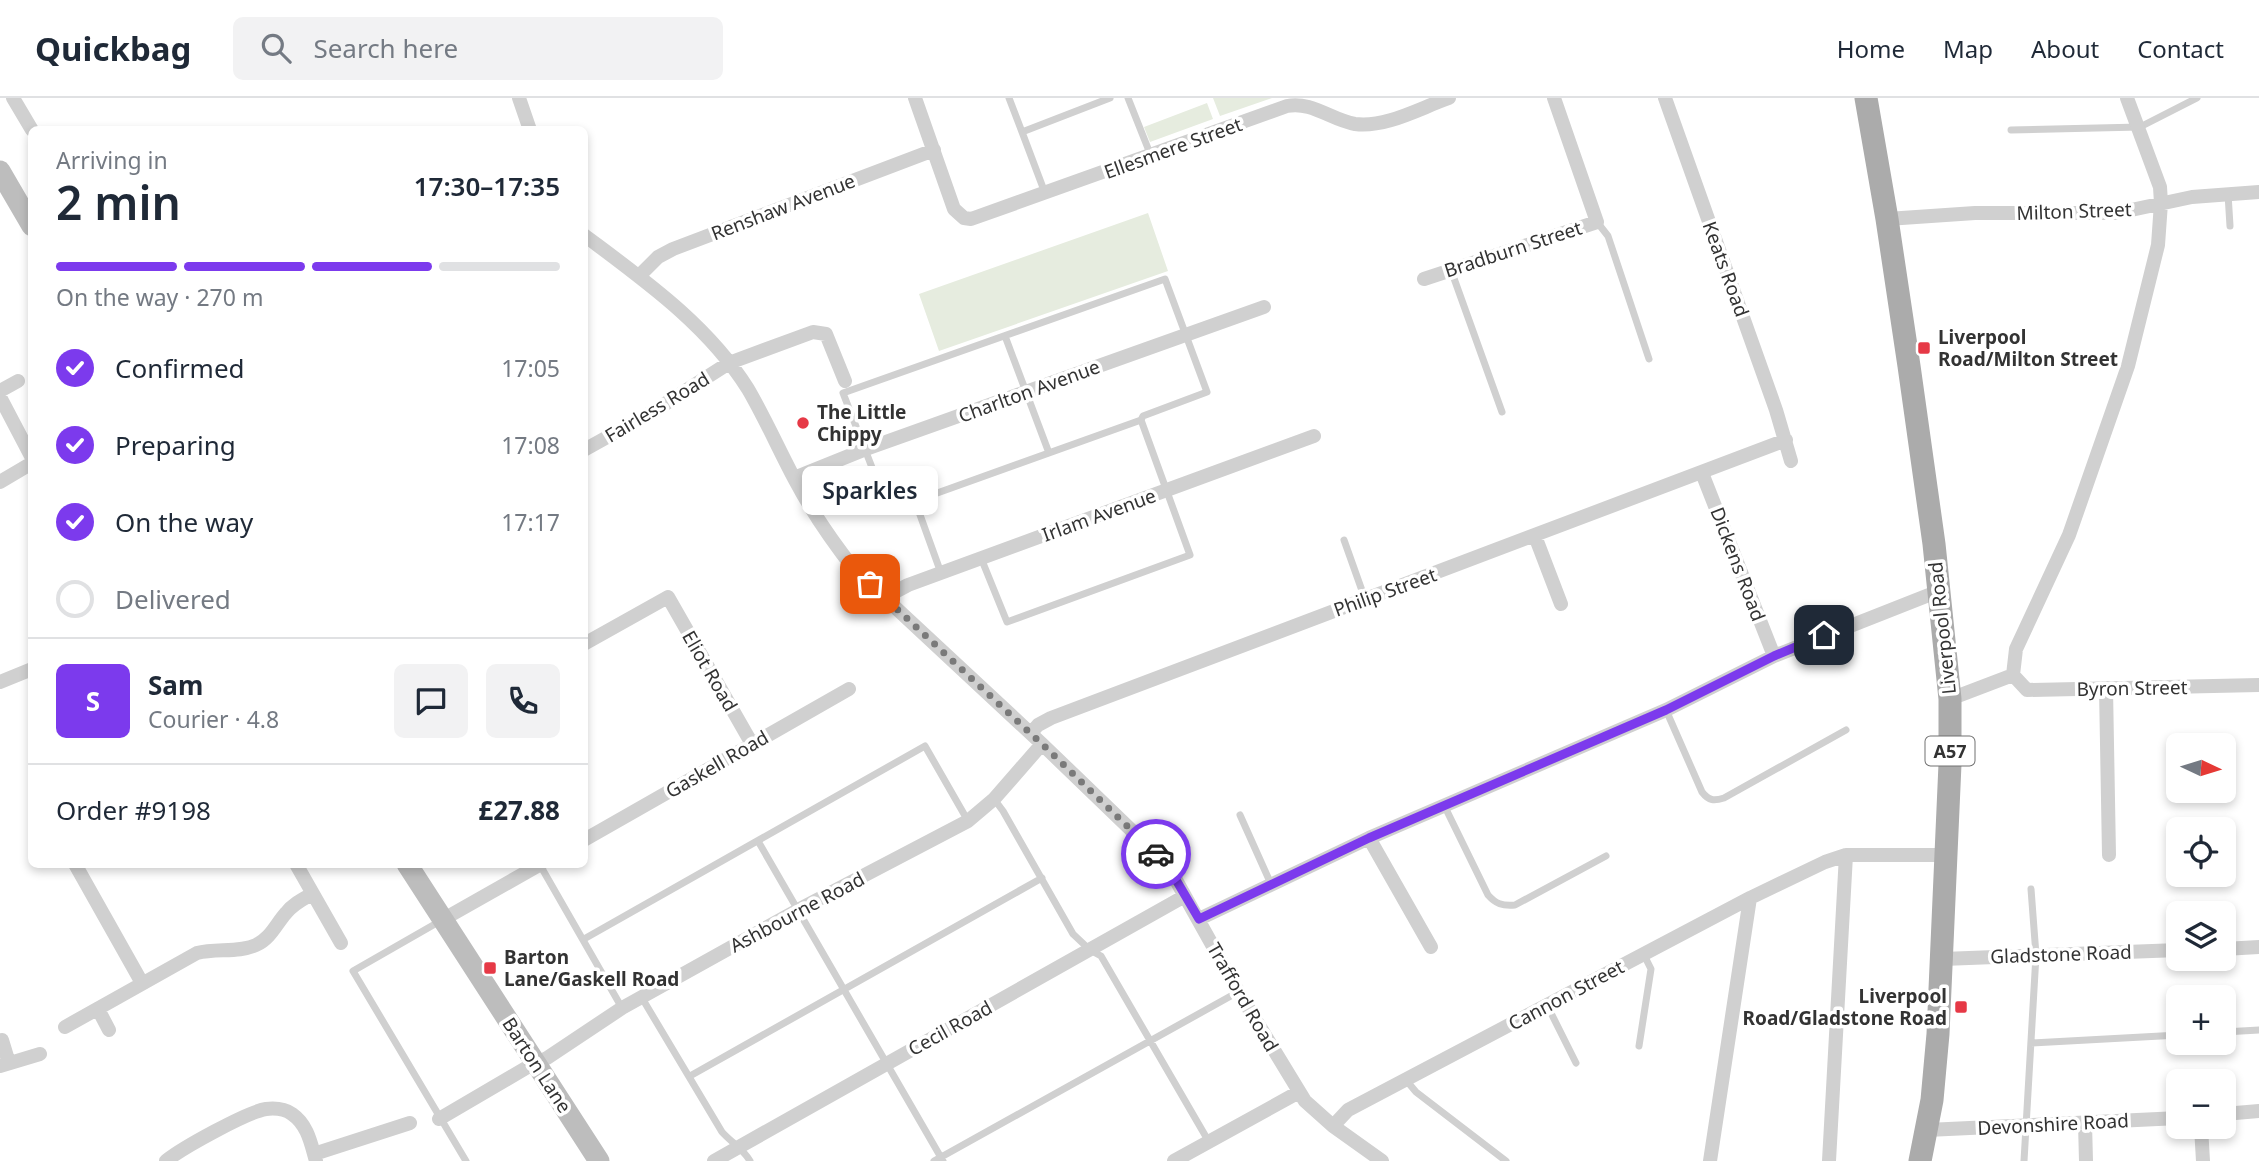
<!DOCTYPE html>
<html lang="en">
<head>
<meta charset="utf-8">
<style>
  body { margin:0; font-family:"Noto Sans",sans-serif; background:#f2f2f3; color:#1f2937; height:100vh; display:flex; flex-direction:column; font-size:26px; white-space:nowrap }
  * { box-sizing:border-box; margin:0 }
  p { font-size:23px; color:#747a83 }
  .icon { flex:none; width:38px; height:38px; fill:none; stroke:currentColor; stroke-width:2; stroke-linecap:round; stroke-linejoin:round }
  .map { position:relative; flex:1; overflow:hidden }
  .details { position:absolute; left:28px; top:28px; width:560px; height:742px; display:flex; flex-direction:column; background:#fff; border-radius:10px; box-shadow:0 4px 10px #0003 }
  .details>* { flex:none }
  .needle { width:46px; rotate:94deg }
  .tools { position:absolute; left:2166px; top:635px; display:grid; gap:14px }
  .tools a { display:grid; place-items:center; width:70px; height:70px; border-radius:10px; background:#fff; box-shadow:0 4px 10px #0003; font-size:35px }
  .pin { position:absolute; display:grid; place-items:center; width:60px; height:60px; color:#fff; margin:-30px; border-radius:14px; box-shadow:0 4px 10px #0006 }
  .courier { position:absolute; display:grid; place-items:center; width:70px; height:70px; margin:-35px; border:5px solid #7c3aed; border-radius:50%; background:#fff; color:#222; box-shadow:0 2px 9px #0007 }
  .bubble { position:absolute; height:49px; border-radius:10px; background:#fff; box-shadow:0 4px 10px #0003; font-size:23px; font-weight:600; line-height:49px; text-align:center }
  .head em { font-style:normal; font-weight:600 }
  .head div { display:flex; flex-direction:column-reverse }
  .head { display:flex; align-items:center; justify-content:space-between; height:119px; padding:0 28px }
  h1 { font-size:46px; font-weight:600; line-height:52px }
  .bar { display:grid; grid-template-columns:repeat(4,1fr); gap:10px 7px; align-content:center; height:84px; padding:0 28px }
  .bar i { height:9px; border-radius:5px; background:#e0e1e3 }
  .bar .current { background:#7c3aed }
  .bar p { grid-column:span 4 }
  .line { display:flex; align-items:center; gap:18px; padding:0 28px; border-top:2px solid #e0e1e3 }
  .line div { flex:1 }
  .round { display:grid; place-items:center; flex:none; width:74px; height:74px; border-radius:10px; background:#f2f2f3 }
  ol { padding:0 28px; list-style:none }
  li { display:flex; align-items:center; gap:21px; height:77px }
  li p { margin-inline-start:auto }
  li .icon { padding:7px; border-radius:50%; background:#7c3aed; color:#fff; stroke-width:4 }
  li:last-child { color:#747a83 }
  li i { width:38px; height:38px; border:4px solid #e0e1e3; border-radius:50% }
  header { display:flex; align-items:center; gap:42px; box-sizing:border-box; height:98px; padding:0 35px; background:#fff; border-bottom:2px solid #e0e1e3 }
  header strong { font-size:33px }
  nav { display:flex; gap:38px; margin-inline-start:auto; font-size:24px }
  .search { width:490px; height:63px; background:#f2f2f3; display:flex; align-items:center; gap:18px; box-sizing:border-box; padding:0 24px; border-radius:10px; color:#747a83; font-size:26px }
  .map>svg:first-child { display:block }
  .green { fill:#e6ecdf }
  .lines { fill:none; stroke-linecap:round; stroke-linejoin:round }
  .lane { stroke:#d0d0d0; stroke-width:7 }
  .street { stroke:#d0d0d0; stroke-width:14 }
  .secondary { stroke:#bdbdbd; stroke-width:21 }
  .primary { stroke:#ababab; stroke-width:23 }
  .done { stroke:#7a7a7a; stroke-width:7; stroke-dasharray:0 12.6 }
  .route { stroke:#7c3aed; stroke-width:9 }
  .poi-dot { fill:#e63946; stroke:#fff; stroke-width:2.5 }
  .labels { text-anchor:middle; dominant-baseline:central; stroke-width:7; stroke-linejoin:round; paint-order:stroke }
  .shield { fill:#fff; stroke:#707070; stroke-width:2 }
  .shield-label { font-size:18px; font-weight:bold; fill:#333 }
  .street-label { font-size:19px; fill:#333; stroke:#fff }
  .poi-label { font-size:19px; font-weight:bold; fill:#333; stroke:#fff; text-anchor:start }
</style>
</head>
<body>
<header>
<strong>Quickbag</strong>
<div class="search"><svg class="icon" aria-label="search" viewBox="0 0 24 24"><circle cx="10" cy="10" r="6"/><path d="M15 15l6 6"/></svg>Search here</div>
<nav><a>Home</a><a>Map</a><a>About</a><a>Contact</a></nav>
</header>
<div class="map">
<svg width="2259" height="1063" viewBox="0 0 2259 1063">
  <rect width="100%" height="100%" fill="#fff"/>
  <path class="green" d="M1213,0H1272L1220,18Z
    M1207,5L1213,21L1150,44L1144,29Z
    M1148,115L1168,173L939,253L919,196Z"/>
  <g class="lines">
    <path class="lane" d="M1009,0L1022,34
      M1128,0L1151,58
      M2011,32L2140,29L2197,0
      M1045,95L1022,34L1110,0
      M2228,96L2230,128
      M1597,124L1608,138L1649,261
      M1451,172L1502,314
      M1165,181L1207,294L1143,318L1141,322L915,403L909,401L887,408L843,295Z
      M1005,238L1049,355
      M915,403L941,475
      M1344,442L1365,501
      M981,460L1007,524L1190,457L1141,322
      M1666,612L1702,694C1709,703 1714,703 1724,700L1846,632
      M994,701L1003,713L1073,836L1090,852L1101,858L1209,1044
      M1444,707L1488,797C1496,806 1502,808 1515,807L1606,758
      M1240,717L1271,786
      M758,743L943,1063
      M540,767L622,910
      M442,822L353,873L466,1063
      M584,841L925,648L968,723
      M642,900L722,1034C731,1044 744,1052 750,1063
      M1547,907L1576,965
      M2224,934L2259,932
      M2031,945L2179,937
      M1639,948L1651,871L1644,857
      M690,978L1042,780
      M1406,982L1416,994L1506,1063
      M934,1063L1238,894
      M2024,1063L2036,857L2031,791"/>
    <path class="street" d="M13,0L32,32
      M519,0L530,32
      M915,0L954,111L964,120L971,121L1287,8C1312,3 1331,22 1355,26C1386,30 1420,10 1449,0
      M1665,0L1776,312L1791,363
      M1887,121L1975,115H2117L2192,99L2259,94
      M584,137C644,182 708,227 748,291C765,320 779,352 795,382C812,414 832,443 854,471L1042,646L1154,754L1172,775L1238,893L1305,1003L1333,1028L1382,1063
      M639,178L658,159L673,151L934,52
      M1424,181L1597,124L1554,0
      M0,293L18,283
      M0,299L32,360
      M584,352L654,313L729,265L813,234L826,236L845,283
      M1702,375L1774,558
      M794,380L866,351L1264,209
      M0,384L32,365
      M1535,438L1561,506
      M886,502L893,495L908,487L1314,338
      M584,546L668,499L752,646
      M2013,577L2016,551L2069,437L2128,268L2158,147L2161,105L2160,89L2127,0
      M2013,577L2027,592L2259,587
      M0,584L32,571
      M2106,590L2109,757
      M1950,601L2013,577
      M1031,635L1038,627L1051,620L1786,342
      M1369,740L1431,849
      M584,742L849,591
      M75,766L142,885
      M296,766L341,845
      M1199,821L1369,740L1666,612L1774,558L1939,493
      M442,822L541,766
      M2224,851L2259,849
      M1943,861L2179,852
      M98,911L109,932
      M65,929L197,855C216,850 239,855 256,847C271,840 276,826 286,815C293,806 303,801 312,796
      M2,942L9,965
      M0,968L40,956
      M2224,1016L2259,1013
      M439,1021L526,970L547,960L622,910L798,812L968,723L994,701L1042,646
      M2085,1025L2086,1063
      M1333,1028L1348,1012L1750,800L1825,764L1846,757H1947
      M2201,1029L2203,1063
      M1927,1032L2179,1020
      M314,1056L410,1025
      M166,1063C182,1050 247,1014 266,1011C275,1010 285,1011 292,1016C308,1027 311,1046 316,1063
      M714,1063L1185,798
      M1174,1063L1299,994
      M1710,1063L1750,800
      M1829,1063L1846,757"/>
    <path class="secondary" d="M0,73L32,128
      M407,766L599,1063"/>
    <path class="primary" d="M1866,0L1887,121L1909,268L1934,446L1950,601V666L1938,936L1932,1002L1920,1063"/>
  </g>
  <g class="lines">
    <path class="done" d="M870,486L1042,646L1156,756"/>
    <path class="route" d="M1156,756L1172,775L1199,821L1369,740L1666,612L1774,558L1824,537"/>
  </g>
  <g class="poi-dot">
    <rect x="1917" y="243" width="14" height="14" rx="3.5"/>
    <circle cx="803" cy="325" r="7"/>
    <rect x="483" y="863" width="14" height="14" rx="3.5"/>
    <rect x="1954" y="902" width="14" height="14" rx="3.5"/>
  </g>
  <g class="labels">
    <rect class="shield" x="1925.5" y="638.5" width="49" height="29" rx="5"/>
    <g class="shield-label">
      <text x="1950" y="653">A57</text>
    </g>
    <g class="street-label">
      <text transform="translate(1173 50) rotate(-20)">Ellesmere Street</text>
      <text transform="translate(783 109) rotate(-21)">Renshaw Avenue</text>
      <text transform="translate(2074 113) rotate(-2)">Milton Street</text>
      <text transform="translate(1513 151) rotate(-18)">Bradburn Street</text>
      <text transform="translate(1726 171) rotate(70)">Keats Road</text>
      <text transform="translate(1029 293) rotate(-20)">Charlton Avenue</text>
      <text transform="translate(657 309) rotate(-31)">Fairless Road</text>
      <text transform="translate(1099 417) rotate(-20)">Irlam Avenue</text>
      <text transform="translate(1738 466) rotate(69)">Dickens Road</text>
      <text transform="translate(1385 494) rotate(-20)">Philip Street</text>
      <text transform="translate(1942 530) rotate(-96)">Liverpool Road</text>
      <text transform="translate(710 573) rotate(60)">Eliot Road</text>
      <text transform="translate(2132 590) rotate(-1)">Byron Street</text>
      <text transform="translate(717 666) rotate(-30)">Gaskell Road</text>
      <text transform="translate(797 814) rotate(-28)">Ashbourne Road</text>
      <text transform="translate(2061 856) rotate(-2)">Gladstone Road</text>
      <text transform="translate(1566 897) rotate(-28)">Cannon Street</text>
      <text transform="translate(1243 899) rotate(60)">Trafford Road</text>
      <text transform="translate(950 930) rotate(-29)">Cecil Road</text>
      <text transform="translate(537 967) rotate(57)">Barton Lane</text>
      <text transform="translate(2053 1026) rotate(-3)">Devonshire Road</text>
    </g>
    <g class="poi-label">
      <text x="1938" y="239">Liverpool<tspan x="1938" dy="22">Road/Milton Street</tspan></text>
      <text x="817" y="314">The Little<tspan x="817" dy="22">Chippy</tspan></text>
      <text x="504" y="859">Barton<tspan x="504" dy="22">Lane/Gaskell Road</tspan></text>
      <text x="1947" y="898" text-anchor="end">Liverpool<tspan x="1947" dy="22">Road/Gladstone Road</tspan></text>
    </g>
  </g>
</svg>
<div class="tools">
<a><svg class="needle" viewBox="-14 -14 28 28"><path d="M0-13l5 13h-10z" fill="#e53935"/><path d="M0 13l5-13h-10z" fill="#747a83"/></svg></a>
<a><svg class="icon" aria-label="locate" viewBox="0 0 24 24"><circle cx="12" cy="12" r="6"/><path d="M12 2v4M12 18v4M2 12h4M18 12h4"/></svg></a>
<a><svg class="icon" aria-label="layers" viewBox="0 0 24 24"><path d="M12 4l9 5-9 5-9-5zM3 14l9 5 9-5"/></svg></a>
<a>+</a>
<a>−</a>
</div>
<div class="pin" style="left:870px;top:486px;background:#ea580c"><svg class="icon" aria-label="bag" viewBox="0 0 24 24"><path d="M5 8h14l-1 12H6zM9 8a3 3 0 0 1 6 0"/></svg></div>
<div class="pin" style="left:1824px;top:537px;background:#1f2937"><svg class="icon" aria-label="home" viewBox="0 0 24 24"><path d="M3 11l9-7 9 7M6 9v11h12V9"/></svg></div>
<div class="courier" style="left:1156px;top:756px"><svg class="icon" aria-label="car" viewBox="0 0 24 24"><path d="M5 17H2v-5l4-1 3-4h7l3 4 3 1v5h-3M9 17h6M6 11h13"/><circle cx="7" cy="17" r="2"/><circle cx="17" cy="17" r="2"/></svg></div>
<div class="bubble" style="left:802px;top:368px;width:136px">Sparkles</div>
<section class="details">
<div class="head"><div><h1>2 min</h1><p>Arriving in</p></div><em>17:30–17:35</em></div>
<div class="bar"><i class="current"></i><i class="current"></i><i class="current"></i><i></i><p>On the way · 270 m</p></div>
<ol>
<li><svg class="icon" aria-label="check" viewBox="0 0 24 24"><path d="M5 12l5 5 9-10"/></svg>Confirmed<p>17:05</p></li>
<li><svg class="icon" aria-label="check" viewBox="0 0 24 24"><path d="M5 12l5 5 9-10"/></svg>Preparing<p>17:08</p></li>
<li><svg class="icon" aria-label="check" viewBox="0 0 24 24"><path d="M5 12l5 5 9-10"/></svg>On the way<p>17:17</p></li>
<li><i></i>Delivered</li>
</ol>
<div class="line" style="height:126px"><b class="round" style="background:#7c3aed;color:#fff">S</b><div><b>Sam</b><p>Courier · 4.8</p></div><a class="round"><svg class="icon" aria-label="chat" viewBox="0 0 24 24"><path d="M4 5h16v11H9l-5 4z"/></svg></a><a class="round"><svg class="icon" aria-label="phone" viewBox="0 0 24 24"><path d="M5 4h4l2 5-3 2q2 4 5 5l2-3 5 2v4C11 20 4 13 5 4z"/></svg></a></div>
<div class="line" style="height:91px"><div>Order #9198</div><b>£27.88</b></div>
</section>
</div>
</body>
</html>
